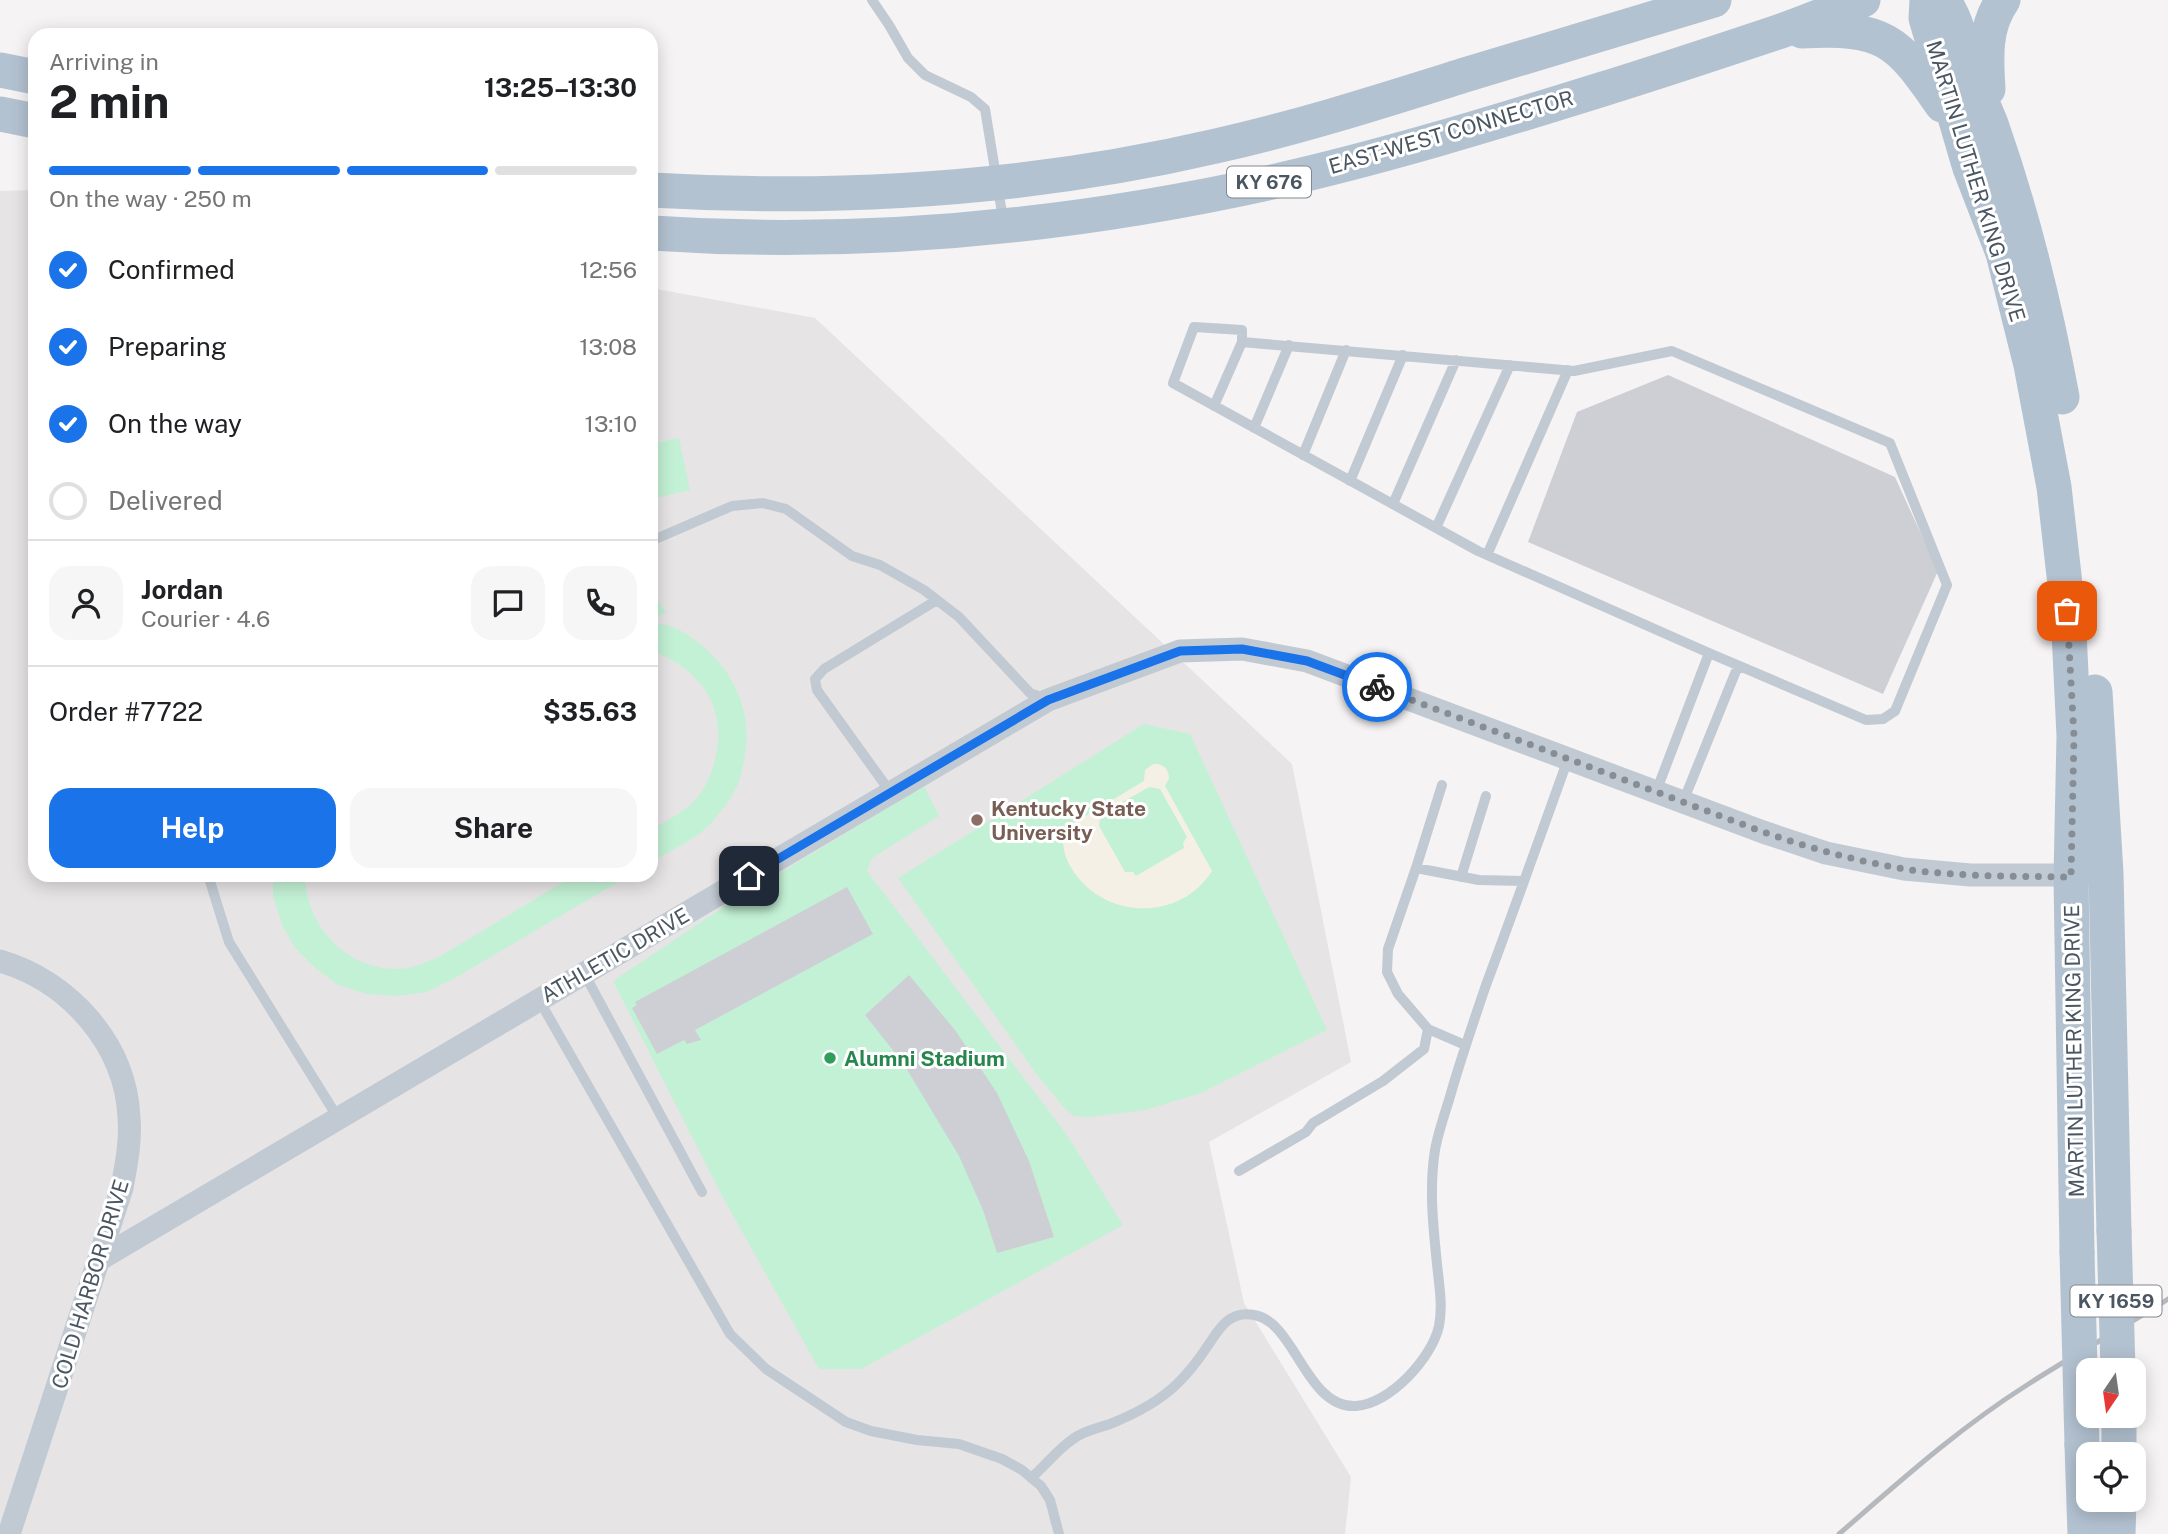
<!DOCTYPE html>
<html lang="en">
<head>
<meta charset="utf-8">
<style>
  body { margin:0; font-family:"Public Sans",sans-serif; background:#f6f6f6; color:#202124; height:100vh; display:flex; flex-direction:column; font-size:26px; white-space:nowrap }
  * { box-sizing:border-box; margin:0 }
  p { font-size:23px; color:#757577 }
  .icon { flex:none; width:38px; height:38px; fill:none; stroke:currentColor; stroke-width:2; stroke-linecap:round; stroke-linejoin:round }
  .map { position:relative; flex:1; overflow:hidden }
  .drawer { position:absolute; left:28px; top:28px; width:630px; height:854px; display:flex; flex-direction:column; background:#fff; border-radius:21px; box-shadow:0 4px 18px #0003 }
  .drawer>* { flex:none }
  .needle { width:46px; rotate:193deg }
  .buttons { position:absolute; left:2076px; top:1358px; display:grid; gap:14px }
  .buttons a { display:grid; place-items:center; width:70px; height:70px; border-radius:14px; background:#fff; box-shadow:0 4px 18px #0003; font-size:35px }
  .pin { position:absolute; display:grid; place-items:center; width:60px; height:60px; color:#fff; margin:-30px; border-radius:14px; box-shadow:0 4px 10px #0006 }
  .courier { position:absolute; display:grid; place-items:center; width:70px; height:70px; margin:-35px; border:5px solid #1a73e8; border-radius:50%; background:#fff; color:#222; box-shadow:0 2px 9px #0007 }
  .overview em { font-style:normal; font-weight:700 }
  .overview div { display:flex; flex-direction:column-reverse }
  .overview { display:flex; align-items:center; justify-content:space-between; height:119px; padding:0 21px }
  h1 { font-size:46px; font-weight:700; line-height:52px }
  .bar { display:grid; grid-template-columns:repeat(4,1fr); gap:10px 7px; align-content:center; height:84px; padding:0 21px }
  .bar i { height:9px; border-radius:5px; background:#e0e0e0 }
  .bar .current { background:#1a73e8 }
  .bar p { grid-column:span 4 }
  .line { display:flex; align-items:center; gap:18px; padding:0 21px; border-top:2px solid #e0e0e0 }
  .line div { flex:1 }
  .round { display:grid; place-items:center; flex:none; width:74px; height:74px; border-radius:21px; background:#f6f6f6 }
  ol { padding:0 21px; list-style:none }
  li { display:flex; align-items:center; gap:21px; height:77px }
  li p { margin-inline-start:auto }
  li .icon { padding:7px; border-radius:50%; background:#1a73e8; color:#fff; stroke-width:4 }
  li:last-child { color:#757577 }
  li i { width:38px; height:38px; border:4px solid #e0e0e0; border-radius:50% }
  .primary-button { display:flex; gap:14px; margin-top:auto; padding:14px 21px }
  .primary-button a { flex:1; height:80px; border-radius:21px; background:#1a73e8; color:#fff; font-size:28px; font-weight:700; line-height:80px; text-align:center }
  .primary-button a+a { background:#f6f6f6; color:#202124 }
  .map>svg:first-child { display:block }
  .education { fill:#e6e4e5 }
  .green { fill:#c3f1d5 }
  .sand { fill:#f5f0e5; fill-rule:evenodd }
  .building { fill:#cdcfd5 }
  .lines { fill:none; stroke-linecap:round; stroke-linejoin:round }
  .lane { stroke:#c1cad2; stroke-width:10 }
  .street { stroke:#c1cad2; stroke-width:23 }
  .primary { stroke:#b3c2d1; stroke-width:35 }
  .rail { stroke:#b5b8bd; stroke-width:5 }
  .primary-bridge { stroke:#b3c2d1; stroke-width:35 }
  .done { stroke:#868d94; stroke-width:7; stroke-dasharray:0 12.6 }
  .route { stroke:#1a73e8; stroke-width:9 }
  .education-dot { fill:#8d6e63; stroke:#fff; stroke-width:2.5 }
  .leisure-dot { fill:#2e9e5b; stroke:#fff; stroke-width:2.5 }
  .labels { text-anchor:middle; dominant-baseline:central; stroke-width:6; stroke-linejoin:round; paint-order:stroke }
  .shield { fill:#fff; stroke:#808990; stroke-width:2 }
  .shield-label { font-size:19px; font-weight:bold; fill:#4a5661 }
  .street-label { font-size:21px; fill:#4a5661; stroke:#fff }
  .education-label { font-size:21px; font-weight:bold; fill:#785e54; stroke:#fff; text-anchor:start }
  .leisure-label { font-size:21px; font-weight:bold; fill:#27864d; stroke:#fff; text-anchor:start }
</style>
</head>
<body>
<div class="map">
<svg width="2168" height="1534" viewBox="0 0 2168 1534">
  <rect width="100%" height="100%" fill="#f5f3f3"/>
  <path class="education" d="M35,190V875H651V288L815,318L1292,764L1351,1062L1209,1142L1244,1303L1351,1477L1345,1534H0V191Z"/>
  <path class="green" d="M679,438L690,490L651,499V444Z
    M651,590L666,612L651,620Z
    M651,621C661,624 673,626 681,631C727,657 756,707 744,760C742,769 741,779 737,786C732,797 724,808 716,817C701,838 673,849 651,862V830C666,821 684,812 696,799C707,786 713,771 716,755C727,703 697,668 651,650Z
    M1144,724L1190,734L1327,1030L1201,1093L1145,1110L1089,1117L1074,1116L1064,1108L1035,1072L898,878Z
    M924,786L939,816L872,858L867,871L1067,1135L1123,1225L861,1369H819L720,1192L613,981L722,908Z
    M273,875H305C306,926 345,969 398,969C412,969 426,962 439,957L575,875H630L453,979L427,992L398,996L367,994L338,985L315,968L295,948L282,925L273,896Z"/>
  <path class="sand" d="M1153,764C1163,763 1169,769 1169,779L1165,786L1212,871C1178,925 1096,919 1068,862C1063,852 1063,841 1062,830L1144,781L1145,770ZM1149,787L1160,789L1187,837L1183,843L1184,848L1136,876L1133,872H1125L1099,826L1101,814Z"/>
  <path class="building" d="M1668,375L1895,477L1938,571L1883,694L1528,542L1577,412Z
    M847,887L873,934L695,1030L701,1040L687,1044L684,1040L657,1054L632,1008L637,1005L635,1002Z
    M909,975L955,1030L997,1093L1029,1161L1054,1237L997,1253L983,1210L959,1156L903,1063L865,1015Z"/>
  <g class="lines">
    <path class="lane" d="M872,0L889,25L908,58L925,75L971,97L985,109L1003,219
      M1194,327L1242,330V342L1574,371L1672,351L1890,443L1947,585L1895,711L1883,719L1866,720L1709,653L1478,551L1173,383Z
      M1214,406L1242,342
      M1254,428L1289,345
      M1303,455L1346,350
      M1350,481L1403,355
      M1393,504L1456,360
      M1436,528L1510,365
      M651,541L732,506L763,503L786,509L852,556L880,565L924,590L959,617L1030,693L1046,699
      M1487,555L1568,370
      M1656,792L1709,653
      M891,793L817,690L815,679L824,669L937,600
      M1683,802L1738,666
      M1416,868L1442,785
      M208,875L229,942L338,1118
      M1461,877L1486,796
      M584,973L702,1192
      M539,1000L730,1334L766,1369L846,1422L871,1431L917,1440L959,1444L1002,1459L1022,1470L1041,1486L1050,1500L1059,1534
      M1465,1045L1428,1029L1398,994L1387,972L1388,949L1416,868L1479,880L1524,881
      M1239,1171L1306,1132L1313,1123L1383,1081L1424,1049L1428,1029
      M1031,1478C1045,1466 1058,1449 1073,1439C1083,1431 1098,1428 1110,1424C1135,1414 1159,1402 1178,1383C1188,1373 1199,1359 1207,1347C1219,1329 1229,1310 1254,1315C1295,1321 1306,1409 1356,1406C1390,1404 1432,1358 1439,1326C1443,1306 1439,1284 1437,1264C1433,1225 1429,1188 1435,1150C1438,1133 1444,1116 1449,1100C1460,1061 1473,1023 1486,985C1514,910 1541,834 1568,759"/>
    <path class="street" d="M0,961C69,981 126,1044 129,1118C131,1142 126,1165 122,1188L9,1534
      M100,1259L1048,700L1180,651L1242,649L1307,661L1763,832L1826,853L1904,869L1970,875H2085"/>
    <path class="primary" d="M1927,0L1926,18L1970,168L2003,253L2031,365L2054,487L2068,611L2074,736L2071,877L2077,1252
      M1943,0C1960,23 1962,53 1972,79C1978,94 1985,109 1991,124C2022,212 2045,305 2062,397
      M1802,31C1884,27 1897,39 1942,105
      M0,70L35,77
      M1988,89C1986,57 1984,27 2003,0
      M0,114L35,121
      M651,190C840,201 1031,189 1216,146C1301,127 1385,100 1468,74C1550,49 1632,25 1714,0
      M651,233C859,247 1069,227 1272,182C1383,157 1494,123 1603,89C1661,71 1718,52 1775,33C1805,23 1834,10 1863,0
      M2095,692L2106,873L2114,1231
      M2119,1416V1454
      M2082,1445L2085,1534
      M2118,1534L2119,1500"/>
    <path class="rail" d="M1839,1534C1899,1482 1959,1428 2027,1385C2073,1355 2122,1329 2168,1299"/>
    <path class="primary-bridge" d="M2114,1231L2118,1370
      M2077,1252L2082,1445"/>
  </g>
  <g class="lines">
    <path class="done" d="M1377,687L1763,832C1810,848 1856,861 1904,869C1959,877 2015,876 2071,877L2074,736L2067,611"/>
    <path class="route" d="M749,876L1048,700L1180,651L1242,649L1307,661L1377,687"/>
  </g>
  <circle class="education-dot" cx="977" cy="820" r="7"/>
  <circle class="leisure-dot" cx="830" cy="1058" r="7"/>
  <g class="labels">
    <g class="shield">
      <rect x="1227" y="166.5" width="84" height="31" rx="5"/>
      <rect x="2070.5" y="1285.5" width="91" height="31" rx="5"/>
    </g>
    <g class="shield-label">
      <text x="1269" y="182">KY 676</text>
      <text x="2116" y="1301">KY 1659</text>
    </g>
    <g class="street-label">
      <text transform="translate(1451 132) rotate(-16)">EAST-WEST CONNECTOR</text>
      <text transform="translate(1976 181) rotate(73)">MARTIN LUTHER KING DRIVE</text>
      <text transform="translate(615 955) rotate(-30)">ATHLETIC DRIVE</text>
      <text transform="translate(2074 1051) rotate(-91)">MARTIN LUTHER KING DRIVE</text>
      <text transform="translate(90 1284) rotate(-73)">COLD HARBOR DRIVE</text>
    </g>
    <g class="education-label">
      <text x="991" y="808">Kentucky State<tspan x="991" dy="24">University</tspan></text>
    </g>
    <g class="leisure-label">
      <text x="844" y="1058">Alumni Stadium</text>
    </g>
  </g>
</svg>
<div class="buttons">
<a><svg class="needle" viewBox="-14 -14 28 28"><path d="M0-13l5 13h-10z" fill="#e53935"/><path d="M0 13l5-13h-10z" fill="#757577"/></svg></a>
<a><svg class="icon" aria-label="locate" viewBox="0 0 24 24"><circle cx="12" cy="12" r="6"/><path d="M12 2v4M12 18v4M2 12h4M18 12h4"/></svg></a>
</div>
<div class="pin" style="left:2067px;top:611px;background:#ea580c"><svg class="icon" aria-label="bag" viewBox="0 0 24 24"><path d="M5 8h14l-1 12H6zM9 8a3 3 0 0 1 6 0"/></svg></div>
<div class="pin" style="left:749px;top:876px;background:#1f2937"><svg class="icon" aria-label="home" viewBox="0 0 24 24"><path d="M3 11l9-7 9 7M6 9v11h12V9"/></svg></div>
<div class="courier" style="left:1377px;top:687px"><svg class="icon" aria-label="bike" viewBox="0 0 24 24"><circle cx="6" cy="16" r="4"/><circle cx="18" cy="16" r="4"/><path d="M6 16l4-8h5l3 8M10 8l3 8H6M13 5h3"/></svg></div>
<section class="drawer">
<div class="overview"><div><h1>2 min</h1><p>Arriving in</p></div><em>13:25–13:30</em></div>
<div class="bar"><i class="current"></i><i class="current"></i><i class="current"></i><i></i><p>On the way · 250 m</p></div>
<ol>
<li><svg class="icon" aria-label="check" viewBox="0 0 24 24"><path d="M5 12l5 5 9-10"/></svg>Confirmed<p>12:56</p></li>
<li><svg class="icon" aria-label="check" viewBox="0 0 24 24"><path d="M5 12l5 5 9-10"/></svg>Preparing<p>13:08</p></li>
<li><svg class="icon" aria-label="check" viewBox="0 0 24 24"><path d="M5 12l5 5 9-10"/></svg>On the way<p>13:10</p></li>
<li><i></i>Delivered</li>
</ol>
<div class="line" style="height:126px"><a class="round"><svg class="icon" aria-label="person" viewBox="0 0 24 24"><circle cx="12" cy="8" r="4"/><path d="M4 21q1-7 8-7t8 7"/></svg></a><div><b>Jordan</b><p>Courier · 4.6</p></div><a class="round"><svg class="icon" aria-label="chat" viewBox="0 0 24 24"><path d="M4 5h16v11H9l-5 4z"/></svg></a><a class="round"><svg class="icon" aria-label="phone" viewBox="0 0 24 24"><path d="M5 4h4l2 5-3 2q2 4 5 5l2-3 5 2v4C11 20 4 13 5 4z"/></svg></a></div>
<div class="line" style="height:91px"><div>Order #7722</div><b>$35.63</b></div>
<div class="primary-button"><a>Help</a><a>Share</a></div>
</section>
</div>
</body>
</html>
